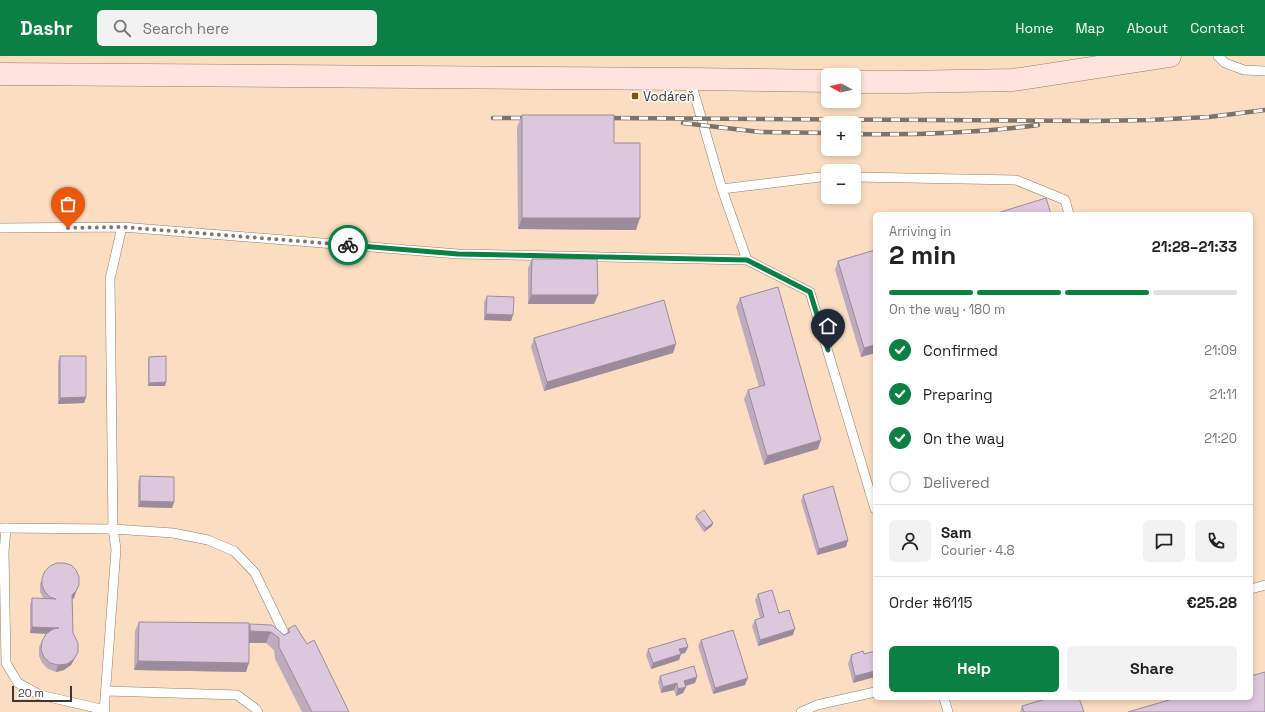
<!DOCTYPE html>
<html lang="en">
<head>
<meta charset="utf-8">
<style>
  body { margin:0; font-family:"Space Grotesk",sans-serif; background:#f2f2f2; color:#222; height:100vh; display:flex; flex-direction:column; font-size:15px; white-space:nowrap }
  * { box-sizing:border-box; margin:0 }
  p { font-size:13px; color:#767676 }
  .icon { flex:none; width:22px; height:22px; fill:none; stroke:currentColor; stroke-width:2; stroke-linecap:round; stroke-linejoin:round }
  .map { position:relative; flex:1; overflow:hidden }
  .drawer { position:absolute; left:873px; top:156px; width:380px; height:488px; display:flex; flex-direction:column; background:#fff; border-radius:6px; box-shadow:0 2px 6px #0003 }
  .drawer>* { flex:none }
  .needle { width:26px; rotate:278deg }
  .buttons { position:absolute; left:821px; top:12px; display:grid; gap:8px }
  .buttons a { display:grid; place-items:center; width:40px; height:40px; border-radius:6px; background:#fff; box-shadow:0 2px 6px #0003; font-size:20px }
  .scale { position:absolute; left:12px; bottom:10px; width:60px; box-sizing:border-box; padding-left:4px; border:2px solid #40372e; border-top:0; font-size:11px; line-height:14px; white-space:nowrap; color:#40372e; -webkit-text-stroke:3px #fefefe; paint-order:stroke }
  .pin { position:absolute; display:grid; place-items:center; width:34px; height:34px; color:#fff; margin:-41px -17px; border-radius:50% 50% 50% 0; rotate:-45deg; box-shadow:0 0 4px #0007 }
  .pin .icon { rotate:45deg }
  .courier { position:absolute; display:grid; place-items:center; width:40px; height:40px; margin:-20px; border:3px solid #0b8043; border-radius:50%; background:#fff; color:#222; box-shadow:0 1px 5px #0007 }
  .overview em { font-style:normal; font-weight:700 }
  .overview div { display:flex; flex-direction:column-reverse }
  .overview { display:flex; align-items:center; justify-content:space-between; height:68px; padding:0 16px }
  h1 { font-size:26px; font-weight:700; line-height:30px }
  .bar { display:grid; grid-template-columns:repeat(4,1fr); gap:6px 4px; align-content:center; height:48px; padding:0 16px }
  .bar i { height:5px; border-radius:3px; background:#e0e0e0 }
  .bar .on { background:#0b8043 }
  .bar p { grid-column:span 4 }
  .line { display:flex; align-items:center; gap:10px; padding:0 16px; border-top:1px solid #e0e0e0 }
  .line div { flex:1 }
  .round { display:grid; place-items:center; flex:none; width:42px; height:42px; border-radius:6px; background:#f2f2f2 }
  ol { padding:0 16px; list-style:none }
  li { display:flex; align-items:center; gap:12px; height:44px }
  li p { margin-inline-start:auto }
  li .icon { padding:4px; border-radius:50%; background:#0b8043; color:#fff; stroke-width:4 }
  li:last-child { color:#767676 }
  li i { width:22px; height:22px; border:2px solid #e0e0e0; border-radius:50% }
  .primary-button { display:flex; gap:8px; margin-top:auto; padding:8px 16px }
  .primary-button a { flex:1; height:46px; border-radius:6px; background:#0b8043; color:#fff; font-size:16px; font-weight:700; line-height:46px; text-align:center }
  .primary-button a+a { background:#f2f2f2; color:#222 }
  header { display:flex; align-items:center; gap:24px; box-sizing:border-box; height:56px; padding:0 20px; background:#0b8043; color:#fff }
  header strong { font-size:19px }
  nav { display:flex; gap:22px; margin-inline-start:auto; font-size:14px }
  .search { width:280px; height:36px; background:#f2f2f2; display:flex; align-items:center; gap:10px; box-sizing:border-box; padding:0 14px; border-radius:6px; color:#767676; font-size:15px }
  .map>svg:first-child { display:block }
  .built { fill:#fbdec2; fill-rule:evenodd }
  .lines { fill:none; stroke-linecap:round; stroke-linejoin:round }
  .lane-casing { stroke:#917d68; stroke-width:10 }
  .secondary-casing { stroke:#917d68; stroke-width:23 }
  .lane { stroke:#fff; stroke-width:9 }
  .secondary { stroke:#ffe4dd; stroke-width:22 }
  .rail-casing { stroke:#7e7369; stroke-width:4.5 }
  .rail { stroke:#fefefe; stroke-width:3; stroke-dasharray:9; stroke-linecap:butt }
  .wall { fill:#beabbe }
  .shaded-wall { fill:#9b8b9b }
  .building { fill:#ddc7dd; stroke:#9b8b9b }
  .done { stroke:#82776d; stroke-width:4; stroke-dasharray:0 7.2 }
  .route { stroke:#0b8043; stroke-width:5 }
  .poi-dot { fill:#885600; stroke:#fefefe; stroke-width:1.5 }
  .labels { text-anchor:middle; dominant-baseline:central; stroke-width:3; stroke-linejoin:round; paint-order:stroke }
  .poi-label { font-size:13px; fill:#40372e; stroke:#fefefe; text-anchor:start }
</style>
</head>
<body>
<header>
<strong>Dashr</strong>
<div class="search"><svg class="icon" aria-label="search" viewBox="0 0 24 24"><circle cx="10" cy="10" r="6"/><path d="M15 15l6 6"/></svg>Search here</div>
<nav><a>Home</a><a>Map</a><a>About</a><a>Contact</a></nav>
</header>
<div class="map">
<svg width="1265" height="656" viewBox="0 0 1265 656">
  <rect width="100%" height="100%" fill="#fceee1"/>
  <path class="built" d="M0,0H1265V656H0ZM828,19H854V45H828ZM828,67H854V93H828ZM828,115H854V141H828ZM875,158H1251V642H875Z"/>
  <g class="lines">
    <g class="lane-casing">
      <path id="lane" d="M1218,0L1225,7L1244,14L1265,15
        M690,23L722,133L747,204L810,236L875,453
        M854,121L1016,124L1065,144L1069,158
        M722,133L820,121H828
        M0,172L122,171L458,198L747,204
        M0,472L113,473L173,477L208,484L234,495L255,517L284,577
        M6,472L4,496L6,607L18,627L40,639L105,654
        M1251,533L1265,529
        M107,635L237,639L256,653L258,656
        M944,642L948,656
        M104,656L116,493L113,473L110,223L122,171
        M801,656L817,649L875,636"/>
    </g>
    <g class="secondary-casing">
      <path id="secondary" d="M0,18L690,23L828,25
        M854,26H902L1013,24L1170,0"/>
    </g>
    <use href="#lane" class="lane"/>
    <use href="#secondary" class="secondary"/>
    <g class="rail-casing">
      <path id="rail" d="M493,62H531
        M603,62L1097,65
        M1092,65L1150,64L1209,61L1265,54
        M683,67L760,76L828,77
        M854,78C916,79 977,77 1038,69"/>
    </g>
    <use href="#rail" class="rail"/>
  </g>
  <path class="wall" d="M522,59L614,87L636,174L518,173L517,71Z
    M875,194V297L861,301L835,214L838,205Z
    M532,203L598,239L594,248H528V212Z
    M487,240L513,259L511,265L484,264V246Z
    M740,242L818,393L764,409L744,343L748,334L759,331L736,251Z
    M534,282L673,297L544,335L531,291Z
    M60,300L86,341L84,347L58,348V306Z
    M149,301L165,330H148V304Z
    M140,420L174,446L172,452L138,451V426Z
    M803,439L848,484L846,491L817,499L801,445Z
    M696,460L713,467L712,470L704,476L695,463Z
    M45,515L79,529L74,542L72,543L73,577L75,602L71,609L64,614L56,616L48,613L42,607L39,600V591L42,585L46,578L30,577V549L32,542L44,543L40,536V528Z
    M758,538L779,557L793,579L758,590L752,570L755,564L760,562L755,544Z
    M139,566L249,571L250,568L284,579L287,577L288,573L349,656H302L275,603L274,594L266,587H249L246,616L134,614L135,575Z
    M701,584L745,629L713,638L698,590Z
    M688,591L685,597L681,598L679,604L651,613L646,599L648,593Z
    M864,598L853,627L848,608L851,599Z
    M660,620L697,621L695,627L685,630L686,631L683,637L676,640L674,634L661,637L658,626Z
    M1022,650L1084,656H1020Z"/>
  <path class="shaded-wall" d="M522,162H640L636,174L518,173Z
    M531,239H598L594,248H528Z
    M486,258L513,259L511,265L484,264Z
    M676,288L673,297L544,335L547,326Z
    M875,289V297L861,301L864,292Z
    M166,326L165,330H148L149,327Z
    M86,341L84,347L58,348L60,342Z
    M821,384L818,393L764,409L767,400Z
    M140,445L174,446L172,452L138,451Z
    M713,467L712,470L704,476L706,472Z
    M848,484L846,491L817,499L819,493Z
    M76,535L74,542L70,545L72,539Z
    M32,571L59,572L56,578L30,577Z
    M795,573L793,579L758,590L760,584Z
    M250,575L271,576L266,587H246Z
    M688,591L685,597L677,599L679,593Z
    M78,596L75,602L71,609L64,614L56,616L58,609Z
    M681,598L679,604L651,613L653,607Z
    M138,605L249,607L246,616L134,614Z
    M875,615V621L853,627L855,620Z
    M697,621L695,627L682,631L684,625Z
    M748,622L745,629L713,638L715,632Z
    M677,627L674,634L661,637L663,631Z
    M686,631L683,637L676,640L678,633Z"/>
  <path class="building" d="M522,59H614V87H640V162H522Z
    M1046,142L1051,158H994Z
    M875,194V289L864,292L838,205Z
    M532,203H597L598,239H531Z
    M778,231L821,384L767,400L748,334L765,329L740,242Z
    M487,240L514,241L513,259L486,258Z
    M664,244L676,288L547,326L534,282Z
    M60,300H86V341L60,342Z
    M166,300V326L149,327V301Z
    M140,420L174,421V446L140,445Z
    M833,430L848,484L819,493L803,439Z
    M704,454L713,467L706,472L696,460Z
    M57,507H64L71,509L76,514L79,521V529L76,535L72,539L73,577L78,587V596L74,603L67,608L58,609L50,607L44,601L41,594L42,585L46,578L53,573L59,572L32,571V542L56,543L50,541L45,536L42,529V522L45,515L50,510Z
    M772,534L779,557L789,554L795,573L760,584L755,564L764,561L758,538Z
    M139,566L249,567V607L138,605Z
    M250,568L272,569L284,579L290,576L288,573L295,569L307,588L314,584L349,656H312L279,591V582L271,576L250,575Z
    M733,574L748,622L715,632L701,584Z
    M685,582L688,591L679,593L681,598L653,607L648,593Z
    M863,595L864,598L875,595V615L855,620L851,602L852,601L851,599Z
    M694,610L697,621L684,625L686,631L678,633L677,627L663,631L660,620Z
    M1265,616V656H1128L1176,642H1251V620Z
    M1049,642H1079L1084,656H1024L1022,650Z"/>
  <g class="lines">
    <path class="done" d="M68,172L122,171L348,189"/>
    <path class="route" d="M348,189L458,198L747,204L810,236L828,294"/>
  </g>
  <rect class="poi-dot" x="631" y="36" width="8" height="8" rx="2"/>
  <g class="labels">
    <g class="poi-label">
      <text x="643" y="40">Vodáreň</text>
    </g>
  </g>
</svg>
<div class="buttons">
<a><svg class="needle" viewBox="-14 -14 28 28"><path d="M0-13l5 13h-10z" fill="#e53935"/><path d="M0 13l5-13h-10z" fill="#767676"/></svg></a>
<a>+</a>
<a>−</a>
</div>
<div class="scale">20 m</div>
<div class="pin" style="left:68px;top:172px;background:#ea580c"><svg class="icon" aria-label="bag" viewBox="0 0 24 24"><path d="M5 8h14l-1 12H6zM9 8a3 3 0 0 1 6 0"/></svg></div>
<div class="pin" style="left:828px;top:294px;background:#1f2937"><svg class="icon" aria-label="home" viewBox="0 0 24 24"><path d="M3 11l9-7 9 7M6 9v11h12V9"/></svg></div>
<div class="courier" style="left:348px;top:189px"><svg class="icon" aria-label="bike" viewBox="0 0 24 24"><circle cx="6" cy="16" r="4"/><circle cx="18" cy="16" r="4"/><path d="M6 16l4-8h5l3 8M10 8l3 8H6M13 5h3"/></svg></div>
<section class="drawer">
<div class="overview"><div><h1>2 min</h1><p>Arriving in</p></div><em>21:28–21:33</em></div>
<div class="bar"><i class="on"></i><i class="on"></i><i class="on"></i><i></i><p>On the way · 180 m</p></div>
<ol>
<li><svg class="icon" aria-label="check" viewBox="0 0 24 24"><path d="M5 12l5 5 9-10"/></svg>Confirmed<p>21:09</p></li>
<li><svg class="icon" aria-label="check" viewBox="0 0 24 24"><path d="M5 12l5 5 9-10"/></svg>Preparing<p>21:11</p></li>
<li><svg class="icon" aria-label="check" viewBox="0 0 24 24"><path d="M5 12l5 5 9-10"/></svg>On the way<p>21:20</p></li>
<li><i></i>Delivered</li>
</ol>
<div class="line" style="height:72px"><a class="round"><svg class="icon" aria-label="person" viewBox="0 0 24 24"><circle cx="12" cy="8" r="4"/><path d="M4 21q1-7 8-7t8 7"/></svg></a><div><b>Sam</b><p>Courier · 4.8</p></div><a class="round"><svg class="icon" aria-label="chat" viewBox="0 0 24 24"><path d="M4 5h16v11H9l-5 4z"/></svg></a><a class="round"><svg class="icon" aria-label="phone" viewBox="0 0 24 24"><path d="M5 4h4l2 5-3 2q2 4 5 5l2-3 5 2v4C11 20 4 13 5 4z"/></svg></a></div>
<div class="line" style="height:52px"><div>Order #6115</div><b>€25.28</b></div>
<div class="primary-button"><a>Help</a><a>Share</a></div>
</section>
</div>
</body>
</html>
